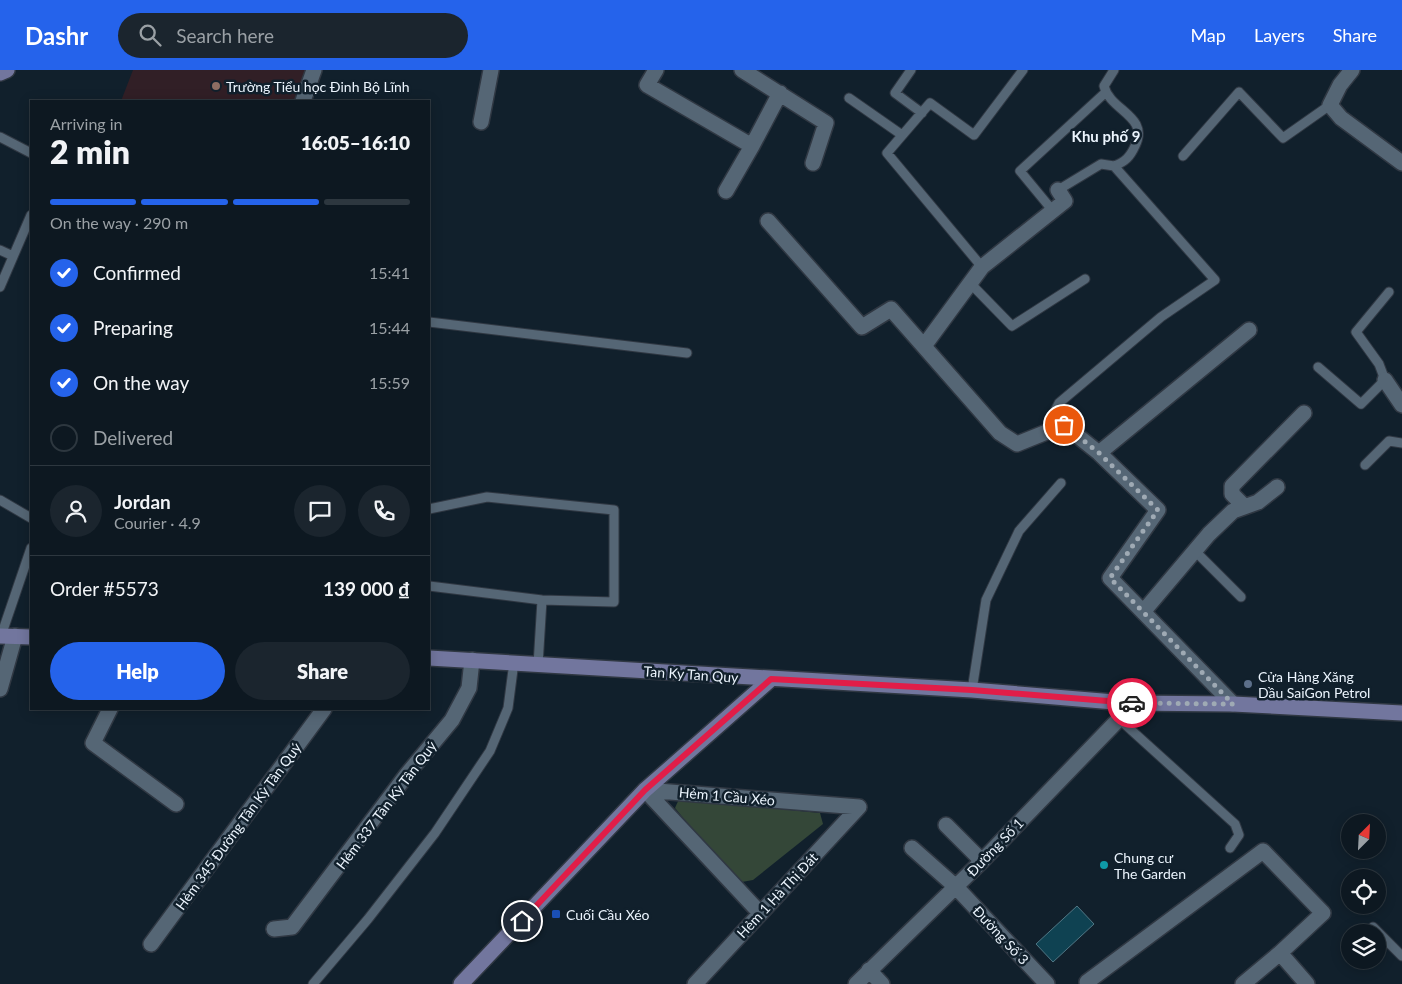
<!DOCTYPE html>
<html lang="en">
<head>
<meta charset="utf-8">
<style>
  body { margin:0; font-family:Lato,sans-serif; background:#1b252e; color:#f1f3f6; height:100vh; display:flex; flex-direction:column; font-size:19px; white-space:nowrap }
  * { box-sizing:border-box; margin:0 }
  p { font-size:16px; color:#9aa0a5 }
  .icon { flex:none; width:28px; height:28px; fill:none; stroke:currentColor; stroke-width:2; stroke-linecap:round; stroke-linejoin:round }
  .map { position:relative; flex:1; overflow:hidden }
  .panel { position:absolute; left:30px; top:30px; width:400px; height:610px; display:flex; flex-direction:column; background:#0d1821; border-radius:0px; box-shadow:0 2px 12px #0003,0 0 0 1px #2d373f }
  .panel>* { flex:none }
  .needle { width:32px; rotate:24deg }
  .tools { position:absolute; left:1341px; top:744px; display:grid; gap:10px }
  .tools a { display:grid; place-items:center; width:45px; height:45px; border-radius:50%; background:#0d1821; box-shadow:0 2px 12px #0003,0 0 0 1px #2d373f; font-size:25px }
  .pin { position:absolute; display:grid; place-items:center; width:42px; height:42px; color:#fff; margin:-21px; border:2px solid #fff; border-radius:50%; box-shadow:0 1px 5px #0007 }
  .courier { position:absolute; display:grid; place-items:center; width:50px; height:50px; margin:-25px; border:4px solid #e11d48; border-radius:50%; background:#fff; color:#222; box-shadow:0 1px 6px #0007 }
  .head em { font-style:normal; font-weight:800 }
  .head div { display:flex; flex-direction:column-reverse }
  .head { display:flex; align-items:center; justify-content:space-between; height:85px; padding:0 20px }
  h1 { font-size:32px; font-weight:800; line-height:38px }
  .bar { display:grid; grid-template-columns:repeat(4,1fr); gap:8px 5px; align-content:center; height:60px; padding:0 20px }
  .bar i { height:6px; border-radius:4px; background:#2d373f }
  .bar .current { background:#2563eb }
  .bar p { grid-column:span 4 }
  .line { display:flex; align-items:center; gap:12px; padding:0 20px; border-top:1px solid #2d373f }
  .line div { flex:1 }
  .round { display:grid; place-items:center; flex:none; width:52px; height:52px; border-radius:26px; background:#1b252e }
  ol { padding:0 20px; list-style:none }
  li { display:flex; align-items:center; gap:15px; height:55px }
  li p { margin-inline-start:auto }
  li .icon { padding:5px; border-radius:50%; background:#2563eb; color:#fff; stroke-width:4 }
  li:last-child { color:#9aa0a5 }
  li i { width:28px; height:28px; border:2px solid #2d373f; border-radius:50% }
  .action { display:flex; gap:10px; margin-top:auto; padding:10px 20px }
  .action a { flex:1; height:58px; border-radius:30px; background:#2563eb; color:#fff; font-size:20px; font-weight:800; line-height:58px; text-align:center }
  .action a+a { background:#1b252e; color:#f1f3f6 }
  header { display:flex; align-items:center; gap:30px; box-sizing:border-box; height:70px; padding:0 25px; background:#2563eb; color:#fff }
  header strong { font-size:24px }
  nav { display:flex; gap:28px; margin-inline-start:auto; font-size:18px }
  .search { width:350px; height:45px; background:#1b252e; display:flex; align-items:center; gap:12px; box-sizing:border-box; padding:0 18px; border-radius:28px; color:#9aa0a5; font-size:19px }
  .map>svg:first-child { display:block }
  .education { fill:#311f26 }
  .green { fill:#344738 }
  .water { fill:#0f4252; stroke:#517785 }
  .lines { fill:none; stroke-linecap:round; stroke-linejoin:round }
  .lane-casing { stroke:#303843; stroke-width:11 }
  .street-casing { stroke:#303843; stroke-width:18 }
  .secondary-casing { stroke:#303843; stroke-width:18 }
  .lane { stroke:#556675; stroke-width:9 }
  .street { stroke:#556675; stroke-width:15 }
  .secondary { stroke:#72769e; stroke-width:15 }
  .done { stroke:#9faab4; stroke-width:5; stroke-dasharray:0 9 }
  .route { stroke:#e11d48; stroke-width:6 }
  .education-dot { fill:#8d6e63; stroke:#11202c; stroke-width:2 }
  .service-dot { fill:#5c6f8a; stroke:#11202c; stroke-width:2 }
  .culture-dot { fill:#0f9aa8; stroke:#11202c; stroke-width:2 }
  .transit-dot { fill:#1a4fb4; stroke:#11202c; stroke-width:2 }
  .labels { text-anchor:middle; dominant-baseline:central; stroke-width:5; stroke-linejoin:round; paint-order:stroke }
  .poi-label { font-size:14px; fill:#ebf4fd; stroke:#11202c; text-anchor:start }
  .street-label { font-size:14px; fill:#ebf4fd; stroke:#11202c }
  .neighbourhood-label { font-size:15px; font-weight:bold; fill:#ebf4fd; stroke:#11202c }
</style>
</head>
<body>
<header>
<strong>Dashr</strong>
<div class="search"><svg class="icon" aria-label="search" viewBox="0 0 24 24"><circle cx="10" cy="10" r="6"/><path d="M15 15l6 6"/></svg>Search here</div>
<nav><a>Map</a><a>Layers</a><a>Share</a></nav>
</header>
<div class="map">
<svg width="1402" height="914" viewBox="0 0 1402 914">
  <rect width="100%" height="100%" fill="#11202c"/>
  <path class="education" d="M133,0H310L299,31H121Z"/>
  <path class="green" d="M679,729L820,743L823,754L753,810L736,813L675,738Z"/>
  <path class="water" d="M1077,836L1094,854L1053,892L1036,874Z"/>
  <g class="lines">
    <g class="lane-casing">
      <path id="lane" d="M911,0L895,23L922,43
        M849,28L902,65
        M0,67L31,83
        M1183,86L1239,22L1283,68L1330,35
        M1114,96C1125,92 1130,87 1135,76C1150,46 1110,41 1104,16L1114,0
        M1058,120L1101,94L1114,96
        M1053,141L1020,101L1106,22
        M0,180L13,186
        M982,197L887,83L930,33L974,65L1023,0
        M971,214L1012,256L1085,209
        M0,217L31,145
        M429,252L687,283
        M1318,297L1361,334L1385,310L1379,294L1356,262L1389,222
        M1064,355L1055,341L1059,333L1161,247L1215,210L1114,96
        M1365,395L1389,371L1402,373
        M0,430L31,448
        M429,439L487,427L614,440V532L542,530L429,516
        M1195,481L1241,527
        M1,566L31,478
        M538,595L542,530
        M972,620L986,530L1019,461L1061,413
        M1119,649L1235,754L1239,765L1230,778
        M1373,857L1402,886
        M313,914L368,849L435,763L490,681L508,638L514,592"/>
    </g>
    <g class="street-casing">
      <path id="street" d="M656,0L647,15L752,76
        M742,0L826,53L813,93
        M1352,0L1340,15L1330,35L1341,48L1402,93
        M303,31L314,0
        M481,52L491,0
        M726,121L752,76L780,23
        M768,151L862,257L891,239L1000,363L1017,374L1064,355L1099,383L1158,440L1110,508L1233,634
        M924,276L982,197L1065,131L1058,120
        M1385,310L1402,335
        M1099,383L1249,260
        M1244,436L1232,424V416L1304,343
        M1143,542L1209,464L1233,441L1258,432L1277,417
        M0,619L15,566
        M110,639L93,673L176,734
        M645,720L859,737
        M645,720L760,843
        M946,755L982,791
        M912,778L956,817L1047,914
        M274,859L292,857L408,703L452,650L469,618L472,590
        M151,874L324,639
        M1280,883L1307,914
        M869,900L882,914
        M695,914L859,737
        M856,914L982,791L1119,649L1126,633
        M1089,914L1087,912L1263,781L1323,843L1280,883L1243,914"/>
    </g>
    <g class="secondary-casing">
      <path id="secondary" d="M0,3L7,0
        M0,566L31,567
        M429,588L972,620L1126,633L1233,634L1402,643
        M461,914L645,720L771,609"/>
    </g>
    <use href="#lane" class="lane"/>
    <use href="#street" class="street"/>
    <use href="#secondary" class="secondary"/>
  </g>
  <g class="lines">
    <path class="done" d="M1064,355L1099,383L1158,440L1110,508L1233,634L1132,633"/>
    <path class="route" d="M522,851L645,720L771,609L972,620L1132,633"/>
  </g>
  <circle class="education-dot" cx="216" cy="16" r="5"/>
  <circle class="service-dot" cx="1248" cy="614" r="5"/>
  <circle class="culture-dot" cx="1104" cy="795" r="5"/>
  <rect class="transit-dot" x="551" y="839" width="10" height="10" rx="2.5"/>
  <g class="labels">
    <g class="poi-label">
      <text x="226" y="16">Trường Tiểu học Đinh Bộ Lĩnh</text>
      <text x="1258" y="606">Cửa Hàng Xăng<tspan x="1258" dy="16">Dầu SaiGon Petrol</tspan></text>
      <text x="1114" y="787">Chung cư<tspan x="1114" dy="16">The Garden</tspan></text>
      <text x="566" y="844">Cuối Cầu Xéo</text>
    </g>
    <g class="street-label">
      <text transform="translate(691 604) rotate(4)">Tan Ky Tan Quy</text>
      <text transform="translate(727 726) rotate(5)">Hẻm 1 Cầu Xéo</text>
      <text transform="translate(386 735) rotate(-53)">Hẻm 337 Tân Kỳ Tân Quý</text>
      <text transform="translate(238 756) rotate(-54)">Hẻm 345 Đường Tân Kỳ Tân Quý</text>
      <text transform="translate(995 777) rotate(-46)">Đường Số 1</text>
      <text transform="translate(777 825) rotate(-47)">Hẻm 1 Hà Thị Đát</text>
      <text transform="translate(1001 865) rotate(47)">Đường Số 3</text>
    </g>
    <g class="neighbourhood-label">
      <text x="1106" y="66">Khu phố 9</text>
    </g>
  </g>
</svg>
<div class="tools">
<a><svg class="needle" viewBox="-14 -14 28 28"><path d="M0-13l5 13h-10z" fill="#e53935"/><path d="M0 13l5-13h-10z" fill="#9aa0a5"/></svg></a>
<a><svg class="icon" aria-label="locate" viewBox="0 0 24 24"><circle cx="12" cy="12" r="6"/><path d="M12 2v4M12 18v4M2 12h4M18 12h4"/></svg></a>
<a><svg class="icon" aria-label="layers" viewBox="0 0 24 24"><path d="M12 4l9 5-9 5-9-5zM3 14l9 5 9-5"/></svg></a>
</div>
<div class="pin" style="left:1064px;top:355px;background:#ea580c"><svg class="icon" aria-label="bag" viewBox="0 0 24 24"><path d="M5 8h14l-1 12H6zM9 8a3 3 0 0 1 6 0"/></svg></div>
<div class="pin" style="left:522px;top:851px;background:#1f2937"><svg class="icon" aria-label="home" viewBox="0 0 24 24"><path d="M3 11l9-7 9 7M6 9v11h12V9"/></svg></div>
<div class="courier" style="left:1132px;top:633px"><svg class="icon" aria-label="car" viewBox="0 0 24 24"><path d="M5 17H2v-5l4-1 3-4h7l3 4 3 1v5h-3M9 17h6M6 11h13"/><circle cx="7" cy="17" r="2"/><circle cx="17" cy="17" r="2"/></svg></div>
<section class="panel">
<div class="head"><div><h1>2 min</h1><p>Arriving in</p></div><em>16:05–16:10</em></div>
<div class="bar"><i class="current"></i><i class="current"></i><i class="current"></i><i></i><p>On the way · 290 m</p></div>
<ol>
<li><svg class="icon" aria-label="check" viewBox="0 0 24 24"><path d="M5 12l5 5 9-10"/></svg>Confirmed<p>15:41</p></li>
<li><svg class="icon" aria-label="check" viewBox="0 0 24 24"><path d="M5 12l5 5 9-10"/></svg>Preparing<p>15:44</p></li>
<li><svg class="icon" aria-label="check" viewBox="0 0 24 24"><path d="M5 12l5 5 9-10"/></svg>On the way<p>15:59</p></li>
<li><i></i>Delivered</li>
</ol>
<div class="line" style="height:90px"><a class="round"><svg class="icon" aria-label="person" viewBox="0 0 24 24"><circle cx="12" cy="8" r="4"/><path d="M4 21q1-7 8-7t8 7"/></svg></a><div><b>Jordan</b><p>Courier · 4.9</p></div><a class="round"><svg class="icon" aria-label="chat" viewBox="0 0 24 24"><path d="M4 5h16v11H9l-5 4z"/></svg></a><a class="round"><svg class="icon" aria-label="phone" viewBox="0 0 24 24"><path d="M5 4h4l2 5-3 2q2 4 5 5l2-3 5 2v4C11 20 4 13 5 4z"/></svg></a></div>
<div class="line" style="height:65px"><div>Order #5573</div><b>139 000 ₫</b></div>
<div class="action"><a>Help</a><a>Share</a></div>
</section>
</div>
</body>
</html>
